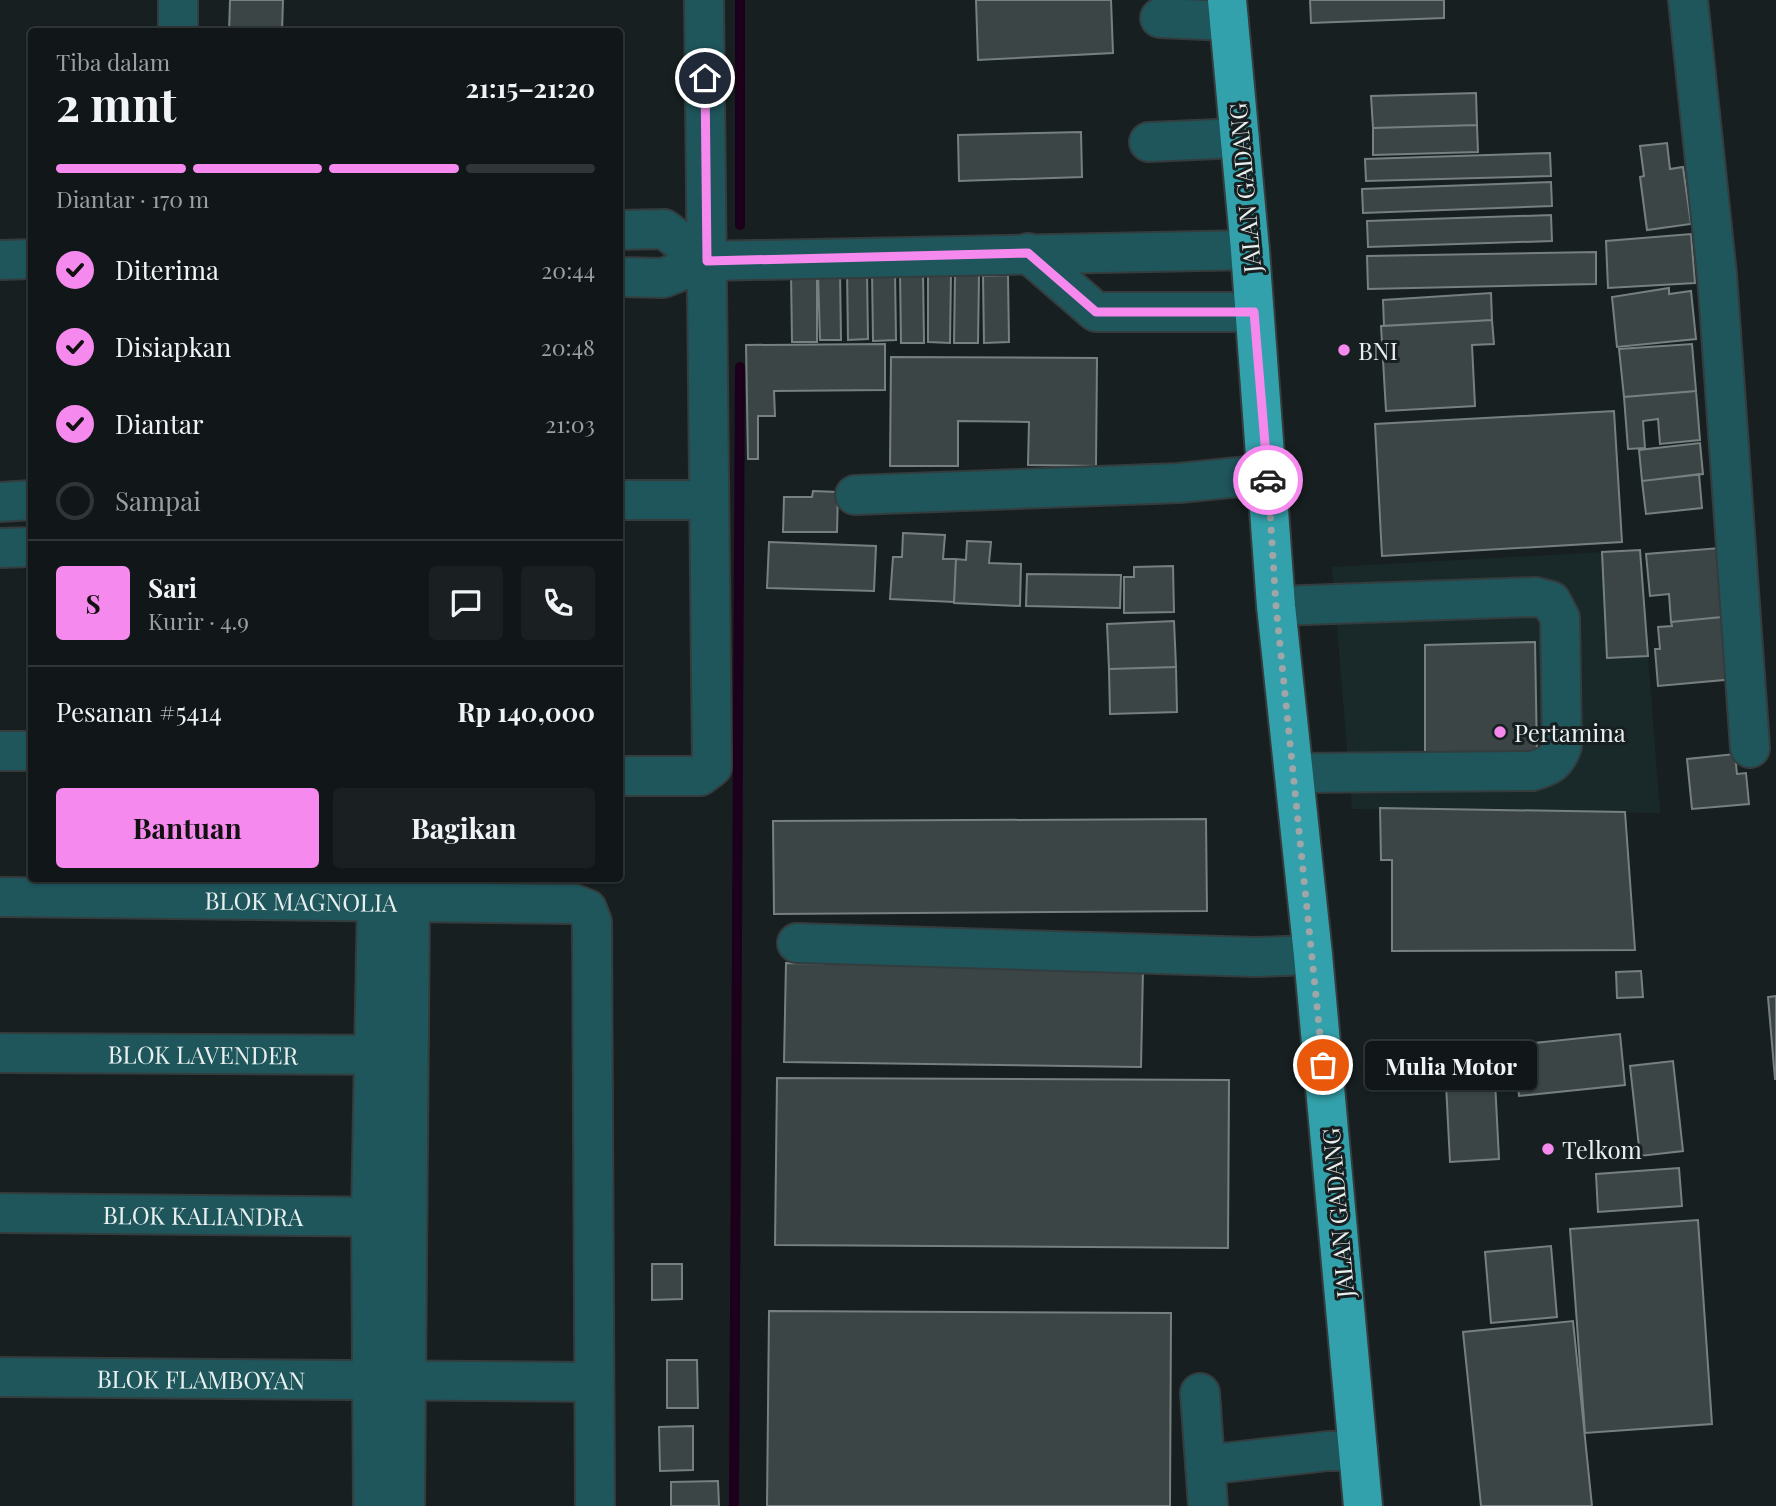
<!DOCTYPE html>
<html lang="id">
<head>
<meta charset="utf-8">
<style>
  body { margin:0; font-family:"Playfair Display",serif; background:#1a2021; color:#f1f3f6; height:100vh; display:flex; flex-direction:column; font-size:26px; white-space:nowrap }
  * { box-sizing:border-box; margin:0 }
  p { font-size:23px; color:#9c9fa2 }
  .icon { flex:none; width:38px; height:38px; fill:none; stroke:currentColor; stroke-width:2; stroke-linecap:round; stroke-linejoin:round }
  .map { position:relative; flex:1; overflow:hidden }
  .side { position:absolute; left:28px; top:28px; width:595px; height:854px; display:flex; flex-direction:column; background:#111718; border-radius:7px; box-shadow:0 2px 5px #0004,0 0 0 2px #303637 }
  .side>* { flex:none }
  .pin { position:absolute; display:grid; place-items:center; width:60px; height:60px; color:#fff; margin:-30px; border:4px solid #fff; border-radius:50%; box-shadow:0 2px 7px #0007 }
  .courier { position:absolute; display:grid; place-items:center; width:70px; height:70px; margin:-35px; border:5px solid #f689ed; border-radius:50%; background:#fff; color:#222; box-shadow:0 2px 9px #0007 }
  .bubble { position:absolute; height:49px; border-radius:7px; background:#111718; box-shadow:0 2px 5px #0004,0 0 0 2px #303637; font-size:23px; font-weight:700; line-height:49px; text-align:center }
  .head em { font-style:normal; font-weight:700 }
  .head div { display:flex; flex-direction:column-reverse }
  .head { display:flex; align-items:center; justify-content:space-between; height:119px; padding:0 28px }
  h1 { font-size:46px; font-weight:700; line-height:52px }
  .bar { display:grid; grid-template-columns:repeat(4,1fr); gap:10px 7px; align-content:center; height:84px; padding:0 28px }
  .bar i { height:9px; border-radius:5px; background:#303637 }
  .bar .on { background:#f689ed }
  .bar p { grid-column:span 4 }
  .line { display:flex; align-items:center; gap:18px; padding:0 28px; border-top:2px solid #303637 }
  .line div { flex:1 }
  .round { display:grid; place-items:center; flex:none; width:74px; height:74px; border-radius:7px; background:#1a2021 }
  ol { padding:0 28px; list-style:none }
  li { display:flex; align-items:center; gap:21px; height:77px }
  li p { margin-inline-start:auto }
  li .icon { padding:7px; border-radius:50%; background:#f689ed; color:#111; stroke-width:4 }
  li:last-child { color:#9c9fa2 }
  li i { width:38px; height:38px; border:4px solid #303637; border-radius:50% }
  .primary-button { display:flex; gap:14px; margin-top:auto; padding:14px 28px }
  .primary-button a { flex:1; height:80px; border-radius:7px; background:#f689ed; color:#111; font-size:28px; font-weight:700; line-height:80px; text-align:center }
  .primary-button a+a { background:#1a2021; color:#f1f3f6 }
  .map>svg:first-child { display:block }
  .built { fill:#19292a }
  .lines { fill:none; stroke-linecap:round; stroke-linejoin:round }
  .stream { stroke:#1c001b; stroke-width:10 }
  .building { fill:#3c4546; stroke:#778081; stroke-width:2 }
  .minor-casing { stroke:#343c3d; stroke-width:42 }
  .highway-casing { stroke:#343c3d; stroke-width:42 }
  .minor { stroke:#1e565c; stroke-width:38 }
  .highway { stroke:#33a1ab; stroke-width:38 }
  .done { stroke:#a0a6a7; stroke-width:7; stroke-dasharray:0 12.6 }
  .route { stroke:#f689ed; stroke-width:9 }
  .poi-dot { fill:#f689ed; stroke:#171f20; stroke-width:2.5 }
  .labels { text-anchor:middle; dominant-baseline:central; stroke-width:6; stroke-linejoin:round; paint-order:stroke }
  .street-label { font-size:24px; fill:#e9efef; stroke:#171f20 }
  .poi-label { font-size:24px; fill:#e9efef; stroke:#171f20; text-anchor:start }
</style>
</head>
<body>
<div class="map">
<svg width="1776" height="1506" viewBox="0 0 1776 1506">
  <rect width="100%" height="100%" fill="#171f20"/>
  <path class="built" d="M1640,550L1660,813L1352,809L1332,567Z"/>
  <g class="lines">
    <path class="stream" d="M740,0V225
      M734,1506L740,367"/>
  </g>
  <path class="building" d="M230,0H283L282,32H229Z
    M976,0H1111L1113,53L978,60Z
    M1310,0H1444V18L1311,23Z
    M1476,93L1477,125L1373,128L1371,96Z
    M1477,125L1478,152L1373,155V128Z
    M1081,132L1082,177L959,181L958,135Z
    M1667,143L1670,169L1683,167L1691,224L1647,230L1640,177L1644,176L1640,146Z
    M1550,153L1551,176L1366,181L1365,159Z
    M1551,182L1552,206L1363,213L1362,189Z
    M1551,215L1552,241L1368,247L1367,221Z
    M1691,234L1695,283L1608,288L1606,241Z
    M1596,252V284L1368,289L1367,256Z
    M847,270H867L868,339L848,340Z
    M895,270L896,340L873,341L872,271Z
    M923,271L924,343H901L900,272Z
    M791,272H817V342H792Z
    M840,272L841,340H820L818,273Z
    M951,272L950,343L928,342V273Z
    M955,275H979L978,343H954Z
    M1008,275L1009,342L984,343L983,276Z
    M1669,288V294L1691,291L1696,339L1617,347L1612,297Z
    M1491,293L1492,320L1384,326L1383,300Z
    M1492,320L1494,344L1472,345L1475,406L1386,411L1381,326Z
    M885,344V390L774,391L775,416H758V459H748L746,345Z
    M1692,344L1696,391L1624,397L1619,349Z
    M891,357L1097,358L1096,466L1028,465L1029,422L958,421V466H890Z
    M1696,391L1700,440L1660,444L1658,419L1643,421L1645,448L1628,449L1624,397Z
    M1614,411L1622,542L1382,556L1375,424Z
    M1700,443L1703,474L1642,481L1639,450Z
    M1699,474L1702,508L1646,514L1642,481Z
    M813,491L838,492L837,532H783L784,497H812Z
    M903,533L945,535L943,559H956L954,602L890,599L893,557H902Z
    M967,541L991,542L989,563L1021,564L1020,606L954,603L956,559L966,560Z
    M769,542L876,546L874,591L767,588Z
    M1720,548L1722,617L1671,622L1669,594L1650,596L1646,554Z
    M1640,550L1648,656L1607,658L1602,552Z
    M1173,566L1174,612L1124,613V577H1134V567Z
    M1027,574L1121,575L1120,608L1026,606Z
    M1722,617L1735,679L1658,686L1655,649H1660L1658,627L1672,626L1671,622Z
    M1174,621L1176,667L1109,669L1107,624Z
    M1535,642L1537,756L1425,758V645Z
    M1176,667L1177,712L1110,714L1109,669Z
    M1735,754L1737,774L1746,773L1749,804L1692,809L1687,759Z
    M1380,808L1625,812L1635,950L1392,951V860H1381Z
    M1206,819L1207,911L774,914L773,821Z
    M786,963L1143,968L1141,1067L784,1062Z
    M1641,971L1643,997L1617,998L1616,972Z
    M1776,996V1079H1775L1768,997Z
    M1620,1034L1625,1085L1519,1096L1514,1045Z
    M1493,1042L1499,1159L1450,1162L1444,1045Z
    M1673,1061L1683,1151L1640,1156L1630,1066Z
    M777,1078L1229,1080L1228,1248L775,1245Z
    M1679,1168L1682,1206L1598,1212L1596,1174Z
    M1698,1220L1712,1424L1585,1433L1570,1229Z
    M1551,1246L1557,1317L1491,1323L1485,1252Z
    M652,1264H682V1299L652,1300Z
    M769,1311L1171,1313L1170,1506H767Z
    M1573,1321L1592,1506H1481L1463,1332Z
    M667,1360H697L698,1408H667Z
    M693,1426V1470L660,1471L659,1427Z
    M718,1481L719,1506H671V1482Z"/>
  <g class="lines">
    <g class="minor-casing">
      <g id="minor">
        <path d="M178,0V32"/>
        <path d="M1688,0L1717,275L1750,748"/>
        <path d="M1160,18L1229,21"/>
        <path d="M1149,142L1240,138"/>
        <path d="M620,230L664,229L707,261"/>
        <path d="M1028,253L1096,312H1254"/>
        <path d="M0,260L32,259"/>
        <path d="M620,277L663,278L707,261L1250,250"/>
        <path d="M855,495L1179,483L1268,474"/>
        <path d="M620,500H709"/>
        <path d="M0,502L32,500"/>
        <path d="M0,548L32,547"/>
        <path d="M1276,606L1536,597L1551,601L1560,618L1562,746C1556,763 1549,766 1532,771L1295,773"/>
        <path d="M0,751H32"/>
        <path d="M620,776H700L712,767L704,0"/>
        <path id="s1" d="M0,897L574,904L587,909L592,922L595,1506"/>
        <path d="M797,943L1255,957L1313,955"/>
        <path id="s2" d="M0,1053L400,1055"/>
        <path id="s3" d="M0,1213L397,1217"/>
        <path id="s4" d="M0,1377L594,1382"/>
        <path d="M1200,1393L1208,1506"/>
        <path d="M1205,1465L1328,1451H1358"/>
        <path d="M373,1506L371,1217L377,900"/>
        <path d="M405,1506L410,901"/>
      </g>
    </g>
    <g class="highway-casing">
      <path id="highway" d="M1227,0L1250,250L1276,606L1313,955L1363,1506"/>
    </g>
    <use href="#minor" class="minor"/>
    <use href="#highway" class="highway"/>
  </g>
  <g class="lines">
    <path class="done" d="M1268,480L1276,606L1323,1065"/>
    <path class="route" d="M705,78L707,261L1028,253L1096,312H1254L1268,480"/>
  </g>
  <g class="poi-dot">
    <circle cx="1344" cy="350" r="7"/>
    <circle cx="1500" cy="732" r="7"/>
    <circle cx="1548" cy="1149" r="7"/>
  </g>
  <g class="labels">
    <g class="street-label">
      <text transform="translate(1244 188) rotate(-95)">JALAN GADANG</text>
      <text stroke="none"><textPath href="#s1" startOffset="301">BLOK MAGNOLIA</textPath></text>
      <text stroke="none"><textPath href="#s2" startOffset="203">BLOK LAVENDER</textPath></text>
      <text transform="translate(1337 1213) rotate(-95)">JALAN GADANG</text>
      <text stroke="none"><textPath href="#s3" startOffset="203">BLOK KALIANDRA</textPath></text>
      <text stroke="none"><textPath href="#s4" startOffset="201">BLOK FLAMBOYAN</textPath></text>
    </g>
    <g class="poi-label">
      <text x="1358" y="350">BNI</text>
      <text x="1514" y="732">Pertamina</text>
      <text x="1562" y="1149">Telkom</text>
    </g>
  </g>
</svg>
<div class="pin" style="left:1323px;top:1065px;background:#ea580c"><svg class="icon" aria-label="bag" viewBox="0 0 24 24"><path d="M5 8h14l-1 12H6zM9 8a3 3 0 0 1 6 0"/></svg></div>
<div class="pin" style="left:705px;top:78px;background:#1f2937"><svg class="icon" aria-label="home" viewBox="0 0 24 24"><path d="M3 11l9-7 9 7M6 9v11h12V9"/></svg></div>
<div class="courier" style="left:1268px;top:480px"><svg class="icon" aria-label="car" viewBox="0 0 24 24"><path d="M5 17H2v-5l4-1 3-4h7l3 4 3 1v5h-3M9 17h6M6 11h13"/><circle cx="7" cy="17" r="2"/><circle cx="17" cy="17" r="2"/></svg></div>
<div class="bubble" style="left:1365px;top:1041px;width:172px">Mulia Motor</div>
<section class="side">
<div class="head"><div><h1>2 mnt</h1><p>Tiba dalam</p></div><em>21:15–21:20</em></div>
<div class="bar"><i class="on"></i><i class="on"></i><i class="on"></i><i></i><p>Diantar · 170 m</p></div>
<ol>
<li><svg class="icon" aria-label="check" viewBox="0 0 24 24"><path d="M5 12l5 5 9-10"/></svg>Diterima<p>20:44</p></li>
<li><svg class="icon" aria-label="check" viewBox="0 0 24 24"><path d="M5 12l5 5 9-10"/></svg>Disiapkan<p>20:48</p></li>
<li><svg class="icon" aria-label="check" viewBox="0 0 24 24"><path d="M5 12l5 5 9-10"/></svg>Diantar<p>21:03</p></li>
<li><i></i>Sampai</li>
</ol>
<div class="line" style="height:126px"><b class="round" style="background:#f689ed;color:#111">S</b><div><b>Sari</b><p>Kurir · 4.9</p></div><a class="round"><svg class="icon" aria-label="chat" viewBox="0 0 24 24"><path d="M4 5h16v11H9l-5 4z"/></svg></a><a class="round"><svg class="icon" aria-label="phone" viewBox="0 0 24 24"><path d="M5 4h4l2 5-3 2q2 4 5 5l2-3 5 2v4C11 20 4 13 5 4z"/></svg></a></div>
<div class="line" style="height:91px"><div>Pesanan #5414</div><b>Rp 140,000</b></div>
<div class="primary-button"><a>Bantuan</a><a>Bagikan</a></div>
</section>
</div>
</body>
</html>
